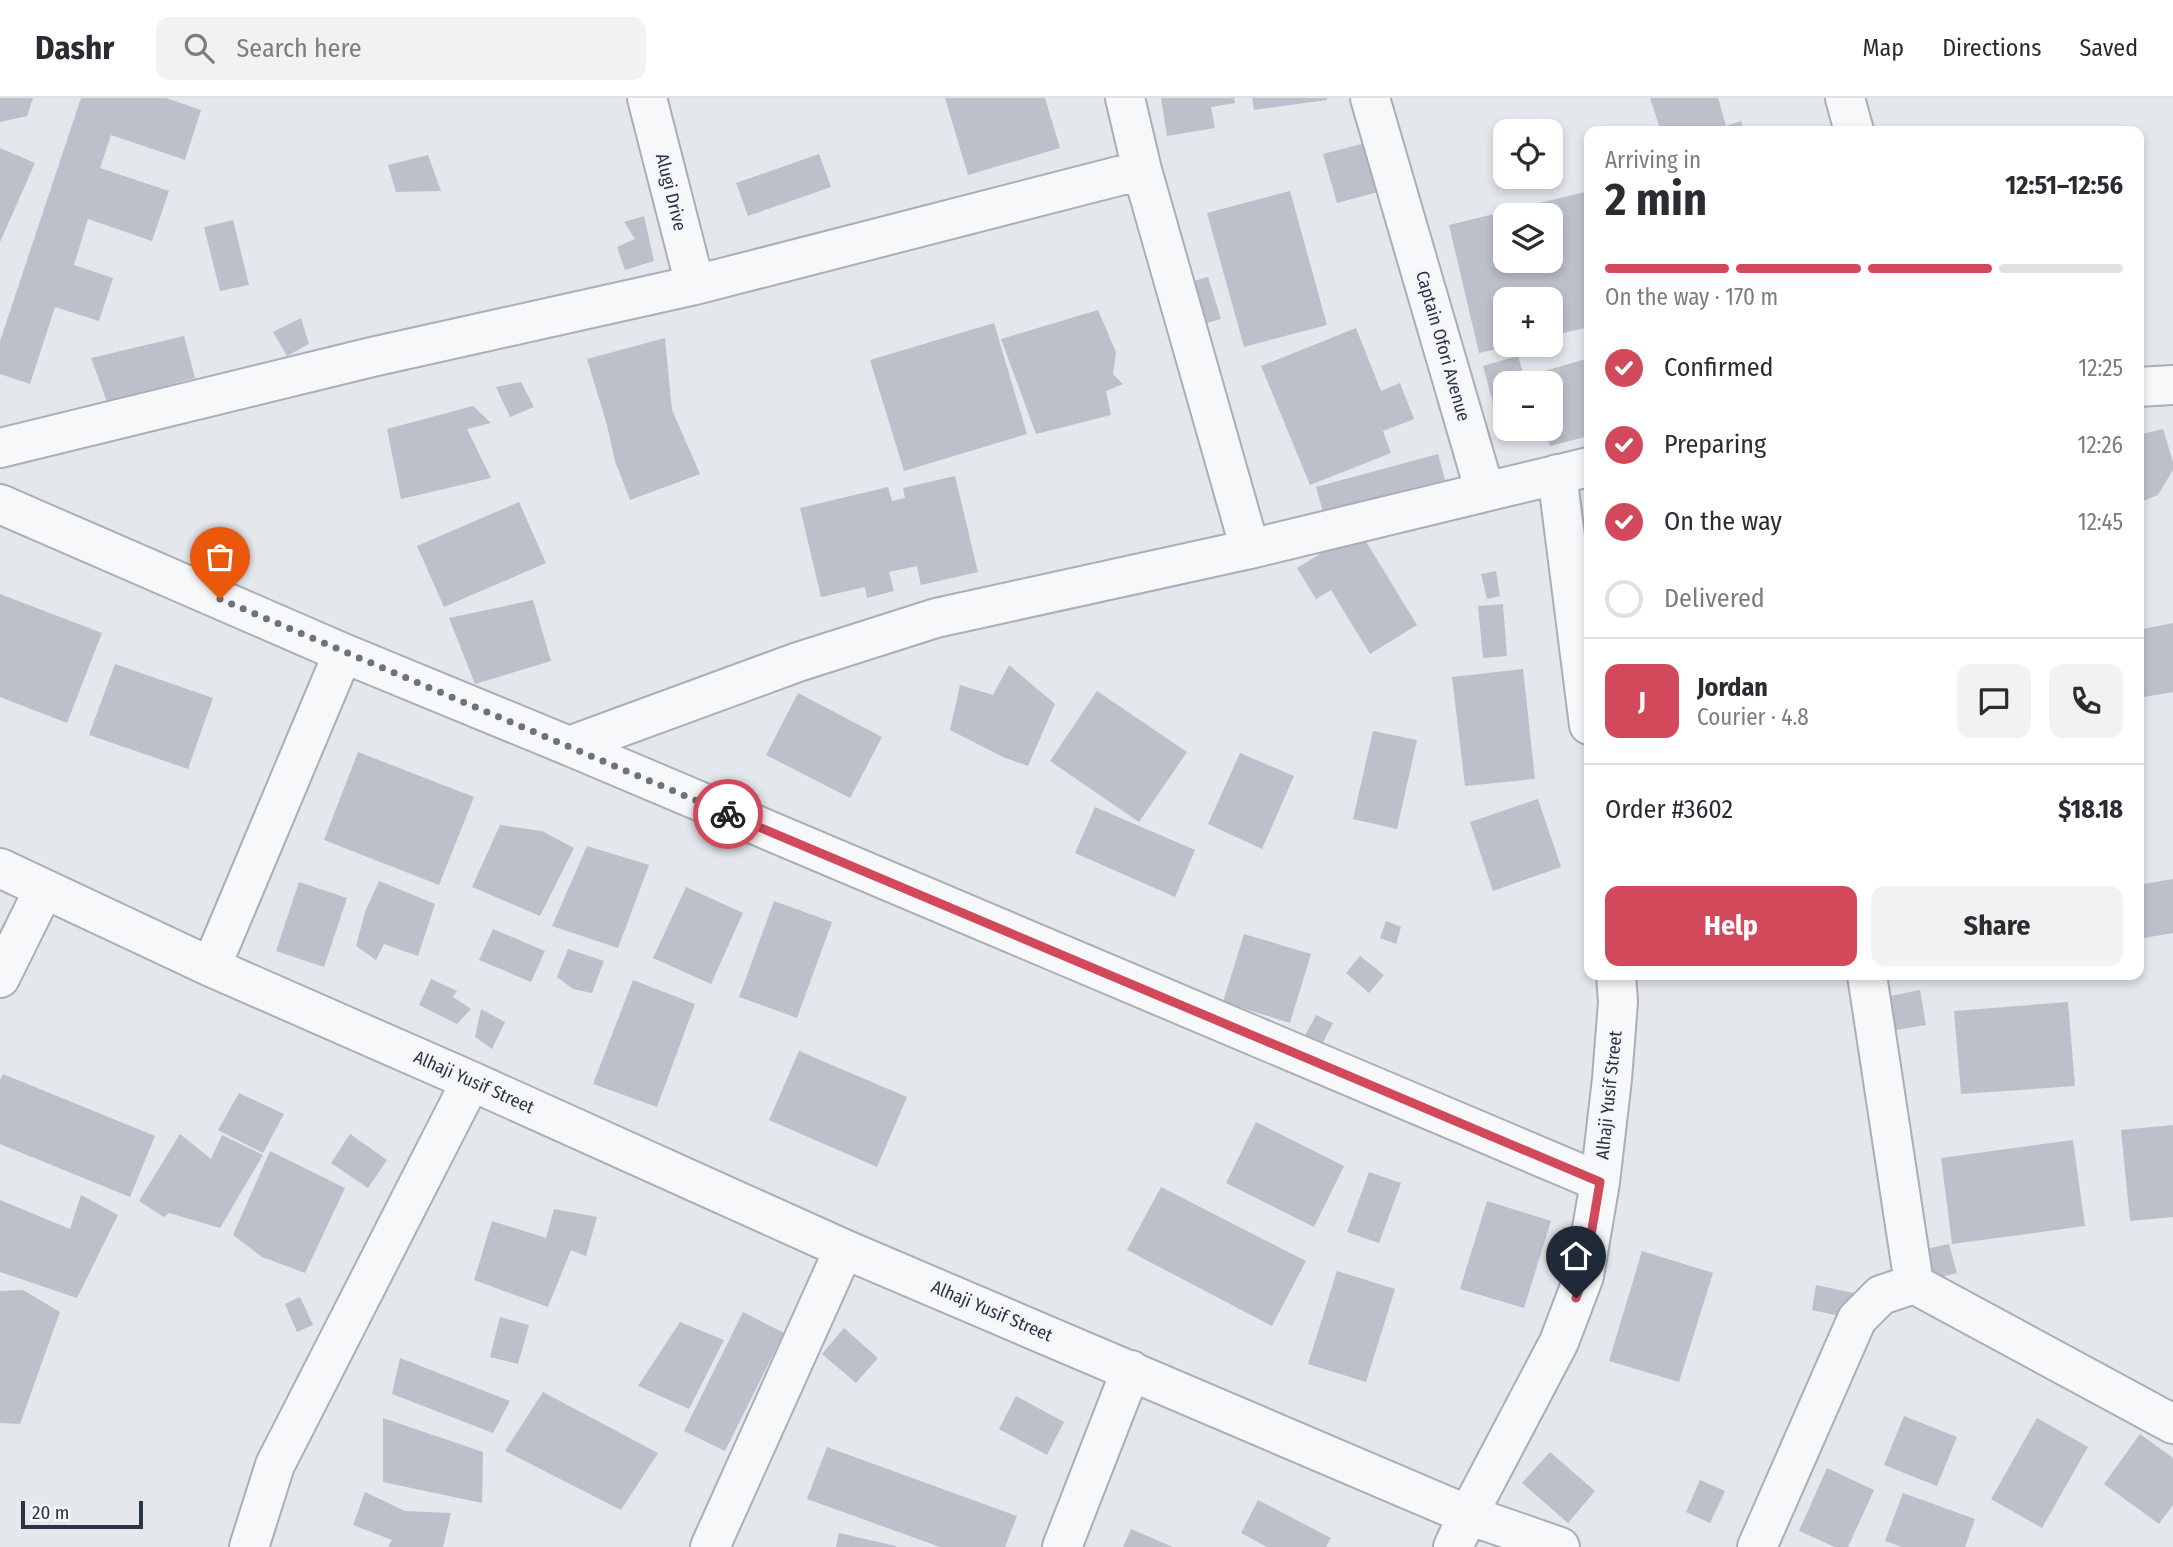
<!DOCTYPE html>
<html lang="en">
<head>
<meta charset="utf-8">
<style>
  body { margin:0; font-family:"Fira Sans Condensed",sans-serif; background:#f2f2f3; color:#2b2b33; height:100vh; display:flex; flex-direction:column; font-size:26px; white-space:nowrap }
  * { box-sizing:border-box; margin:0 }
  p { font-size:23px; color:#7c7c81 }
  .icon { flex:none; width:38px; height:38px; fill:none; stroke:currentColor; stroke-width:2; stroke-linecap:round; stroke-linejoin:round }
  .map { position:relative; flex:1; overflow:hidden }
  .side { position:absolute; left:1584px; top:28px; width:560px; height:854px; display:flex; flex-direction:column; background:#fff; border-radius:14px; box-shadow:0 4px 10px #0003 }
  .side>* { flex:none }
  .tools { position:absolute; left:1493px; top:21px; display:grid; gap:14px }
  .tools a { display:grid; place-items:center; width:70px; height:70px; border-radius:14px; background:#fff; box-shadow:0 4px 10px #0003; font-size:35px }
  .scale { position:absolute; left:21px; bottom:18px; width:122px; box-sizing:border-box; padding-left:7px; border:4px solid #2b3445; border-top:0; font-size:19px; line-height:24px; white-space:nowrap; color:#2b3445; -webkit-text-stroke:5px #f4f6f9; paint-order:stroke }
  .pin { position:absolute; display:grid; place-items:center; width:60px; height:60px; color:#fff; margin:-72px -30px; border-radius:50% 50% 50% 0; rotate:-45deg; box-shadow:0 0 7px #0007 }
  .pin .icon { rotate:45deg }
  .courier { position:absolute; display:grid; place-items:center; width:70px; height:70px; margin:-35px; border:5px solid #d1495b; border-radius:50%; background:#fff; color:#222; box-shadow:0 2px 9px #0007 }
  .overview em { font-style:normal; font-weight:700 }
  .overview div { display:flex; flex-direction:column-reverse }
  .overview { display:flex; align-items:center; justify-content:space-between; height:119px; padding:0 21px }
  h1 { font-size:46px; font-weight:700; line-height:52px }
  .bar { display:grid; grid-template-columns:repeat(4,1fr); gap:10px 7px; align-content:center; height:84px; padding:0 21px }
  .bar i { height:9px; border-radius:5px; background:#e1e1e2 }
  .bar .active { background:#d1495b }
  .bar p { grid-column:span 4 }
  .line { display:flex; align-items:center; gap:18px; padding:0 21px; border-top:2px solid #e1e1e2 }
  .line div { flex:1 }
  .round { display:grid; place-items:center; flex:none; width:74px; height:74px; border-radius:14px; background:#f2f2f3 }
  ol { padding:0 21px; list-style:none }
  li { display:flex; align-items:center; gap:21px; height:77px }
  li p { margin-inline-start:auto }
  li .icon { padding:7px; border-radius:50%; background:#d1495b; color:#fff; stroke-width:4 }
  li:last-child { color:#7c7c81 }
  li i { width:38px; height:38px; border:4px solid #e1e1e2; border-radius:50% }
  .primary-button { display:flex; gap:14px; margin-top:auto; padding:14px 21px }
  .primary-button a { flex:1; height:80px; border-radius:14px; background:#d1495b; color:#fff; font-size:28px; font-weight:700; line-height:80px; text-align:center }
  .primary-button a+a { background:#f2f2f3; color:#2b2b33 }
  header { display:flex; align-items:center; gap:42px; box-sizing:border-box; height:98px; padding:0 35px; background:#fff; border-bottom:2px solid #e1e1e2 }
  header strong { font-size:33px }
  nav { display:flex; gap:38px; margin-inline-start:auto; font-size:24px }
  .search { width:490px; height:63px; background:#f2f2f3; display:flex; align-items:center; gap:18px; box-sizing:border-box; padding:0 24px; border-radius:14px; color:#7c7c81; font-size:26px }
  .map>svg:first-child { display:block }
  .building { fill:#bbc0ca; fill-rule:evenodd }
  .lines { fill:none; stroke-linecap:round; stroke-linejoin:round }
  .street-casing { stroke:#a9aeb7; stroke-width:42 }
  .street { stroke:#f7f8fa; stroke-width:38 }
  .done { stroke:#6c737f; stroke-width:7; stroke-dasharray:0 12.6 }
  .route { stroke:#d1495b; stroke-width:9 }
  .labels { text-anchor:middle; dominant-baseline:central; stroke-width:6; stroke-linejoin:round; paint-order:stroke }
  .street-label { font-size:18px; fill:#2b3445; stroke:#f4f6f9 }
</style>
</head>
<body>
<header>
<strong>Dashr</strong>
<div class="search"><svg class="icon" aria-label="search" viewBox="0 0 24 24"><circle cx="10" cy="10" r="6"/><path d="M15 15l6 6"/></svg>Search here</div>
<nav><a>Map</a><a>Directions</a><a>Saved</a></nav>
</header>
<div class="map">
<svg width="2173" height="1449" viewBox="0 0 2173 1449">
  <rect width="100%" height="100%" fill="#e4e7ec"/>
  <path class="building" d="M0,0H33L27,18L0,24Z
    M81,0H166L201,12L185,62L111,37L100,70L169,93L152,143L88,121L74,167L113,180L99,223L55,209L30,286L0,276V243Z
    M945,0H1045L1060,50L968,77Z
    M1161,0H1234L1235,5L1211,9L1215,30L1167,38Z
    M1252,0H1327V2L1254,12Z
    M1650,0H1718L1726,28L1741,23L1744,33H1661Z
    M1365,45L1378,94L1337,105L1323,56Z
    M0,50L35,65L0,144Z
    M819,56L831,89L748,118L736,85Z
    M428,57L441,93L396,94L388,67Z
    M1290,93L1327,227L1244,249L1207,115Z
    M1589,93V229L1550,238V201H1505V247L1510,248L1479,255L1449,127ZM1505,117H1550V163H1505Z
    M644,118L654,163L625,172L617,149L635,141L624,124Z
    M233,122L249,187L220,193L204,129Z
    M1208,179L1221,221L1196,228L1183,186Z
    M1098,212L1116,254L1113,276L1123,286L1106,293L1111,317L1036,336L1001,241Z
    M301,220L309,246L287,258L273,234Z
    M994,225L1027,336L904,373L870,262Z
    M1356,230L1381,293L1400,285L1414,321L1383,333L1391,355L1310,387L1261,268Z
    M184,238L195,280L107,304L91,260Z
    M665,240L672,312L700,376L630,402L615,363L607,327L587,261Z
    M1518,258L1526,285H1505V321L1498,323L1483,268Z
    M1589,260V338L1550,348L1543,331H1550V285H1532L1531,277Z
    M521,284L534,309L510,319L496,289Z
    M473,308L491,325L467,331L491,380L401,401L387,331Z
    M2163,331L2173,364V372L2158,397L2138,405V337Z
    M1438,356L1445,382L1323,414L1316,389Z
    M955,378L978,474L921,487L917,468L889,474L894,493L867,500L865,489L821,499L800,410L888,389L892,403L905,400L903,390Z
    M519,404L546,465L444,509L417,448Z
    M1359,432L1417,527L1370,556L1331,492L1316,501L1297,470Z
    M1496,473L1500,498L1487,501L1481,476Z
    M0,496L102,535L67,625L0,599Z
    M533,502L551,563L475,586L449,520Z
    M1503,506L1507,558L1483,560L1478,508Z
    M2173,525V594L2138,600V532Z
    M115,566L213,600L188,671L89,637Z
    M1009,567L1055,606L1028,668L1003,659L950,632L960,587L993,597Z
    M1523,571L1535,681L1465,688L1452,579Z
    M1097,593L1187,654L1139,724L1050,663Z
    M798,595L882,639L850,700L766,657Z
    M1373,633L1417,642L1397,731L1353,721Z
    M358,654L474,699L439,787L324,742Z
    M1240,655L1294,678L1262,751L1208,726Z
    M1538,701L1561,769L1493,793L1470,724Z
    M1095,709L1195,752L1175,799L1075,755Z
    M500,727L542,733L574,750L540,818L472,789Z
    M587,748L649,767L618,850L552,828Z
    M2173,781V835L2138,841V787Z
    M379,783L435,806L418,858L384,846L376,862L356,848L365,814Z
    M299,784L347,800L324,869L276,853Z
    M686,789L743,815L711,886L653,860Z
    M774,803L832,824L797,920L739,899Z
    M1386,823L1401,829L1396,846L1380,840Z
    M493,831L545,853L531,884L479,862Z
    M1244,836L1311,856L1290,925L1223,904Z
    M568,851L604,863L592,895L573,891L557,879Z
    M1360,858L1384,877L1369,895L1346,875Z
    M431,881L457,893L453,899L471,911L457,926L419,907Z
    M633,882L695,906L657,1009L593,986Z
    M1920,892L1926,927L1896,932L1890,898Z
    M2068,904L2075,988L1961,996L1954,913Z
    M481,911L505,924L492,951L475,939Z
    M1316,917L1333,925L1318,954L1301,945Z
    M799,953L907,999L877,1069L769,1022Z
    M3,976L155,1038L130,1099L0,1046V982Z
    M239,995L284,1016L263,1055L218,1032Z
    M1256,1024L1344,1068L1314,1129L1226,1085Z
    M2173,1027V1119L2130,1123L2121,1032Z
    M180,1036L211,1061L222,1037L263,1057L220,1130L169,1115L164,1119L139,1103Z
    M350,1036L387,1062L368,1090L331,1065Z
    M2073,1042L2085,1128L1952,1146L1941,1060Z
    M270,1053L345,1090L305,1175L262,1159L233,1137Z
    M1369,1074L1401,1085L1379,1145L1347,1134Z
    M1161,1089L1306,1163L1272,1228L1127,1152Z
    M81,1097L118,1117L77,1200L0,1174V1102L70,1131Z
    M1487,1103L1551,1123L1524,1210L1460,1191Z
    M554,1111L597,1119L586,1158L571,1152L548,1209L474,1182L492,1123L546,1140Z
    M1949,1146L1957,1175L1934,1181L1926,1151Z
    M1642,1153L1713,1175L1679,1284L1609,1263Z
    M1337,1173L1395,1191L1366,1284L1308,1266Z
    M1816,1187L1854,1195L1849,1220L1812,1212Z
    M23,1192L60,1214L20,1326L0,1325V1193Z
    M300,1199L313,1227L297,1234L285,1206Z
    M743,1214L784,1235L725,1353L684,1333Z
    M500,1219L529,1227L518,1266L490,1259Z
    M680,1224L724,1242L689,1311L638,1288Z
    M844,1230L878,1260L856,1285L822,1256Z
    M400,1260L510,1303L493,1335L392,1296Z
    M543,1294L658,1355L621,1412L505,1353Z
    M1016,1298L1064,1324L1047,1357L999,1331Z
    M1904,1318L1957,1339L1937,1388L1884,1367Z
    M383,1320L483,1354L482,1405L383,1384Z
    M2037,1320L2088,1349L2042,1430L1991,1401Z
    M2140,1336L2173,1360V1407L2159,1426L2104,1386Z
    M827,1349L1017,1418L1005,1449H940L807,1401Z
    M1550,1354L1595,1393L1568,1425L1522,1385Z
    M1827,1370L1874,1392L1848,1449H1835L1799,1433Z
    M1700,1382L1725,1393L1710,1425L1686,1414Z
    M365,1394L405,1413L451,1415L443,1449H388L392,1442L353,1427Z
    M1903,1395L1975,1421L1965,1449H1902L1885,1443Z
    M1258,1402L1331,1440L1326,1449H1267L1241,1435Z
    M1131,1431L1173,1449H1123Z
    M839,1435L896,1448V1449H836Z"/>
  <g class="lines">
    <g class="street-casing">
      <path id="street" d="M647,0L695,187
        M1370,0L1485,394L1589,369
        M1845,0L1854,33
        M2138,289L2173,287
        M0,350L372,259L695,187L1142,72
        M1557,376L1589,627
        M0,406L343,555L569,648L798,564L936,520L1250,451L1142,72L1125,0
        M1250,451L1485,394
        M569,648L1600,1084
        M0,770L211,869L471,983L844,1151L1468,1417L1559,1244L1584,1178L1600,1084L1612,981L1618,904L1616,877
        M211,869L343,555
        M1867,877L1914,1186L2173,1326
        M0,880L44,791
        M249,1449L275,1367L471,983
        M710,1449L844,1151
        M1062,1449L1131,1272
        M1453,1449L1468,1417L1560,1449
        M1757,1449L1857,1221L1881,1197L1914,1186"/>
    </g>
    <use href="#street" class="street"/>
  </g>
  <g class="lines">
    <path class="done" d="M220,501L728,716"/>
    <path class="route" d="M728,716L1600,1084L1584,1178L1576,1200"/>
  </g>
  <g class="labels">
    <g class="street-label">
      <text transform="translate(671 94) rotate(76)">Alugi Drive</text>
      <text transform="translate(1443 248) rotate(74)">Captain Ofori Avenue</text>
      <text transform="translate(474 984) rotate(24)">Alhaji Yusif Street</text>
      <text transform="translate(1609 997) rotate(-84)">Alhaji Yusif Street</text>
      <text transform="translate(992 1213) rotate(23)">Alhaji Yusif Street</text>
    </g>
  </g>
</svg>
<div class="tools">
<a><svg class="icon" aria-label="locate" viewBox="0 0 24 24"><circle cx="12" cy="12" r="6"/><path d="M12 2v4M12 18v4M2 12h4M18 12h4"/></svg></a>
<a><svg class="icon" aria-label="layers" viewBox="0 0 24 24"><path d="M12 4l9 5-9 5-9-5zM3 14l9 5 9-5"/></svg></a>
<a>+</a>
<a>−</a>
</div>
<div class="scale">20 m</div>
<div class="pin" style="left:220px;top:501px;background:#ea580c"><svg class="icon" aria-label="bag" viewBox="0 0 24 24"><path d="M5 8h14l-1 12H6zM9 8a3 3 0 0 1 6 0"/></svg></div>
<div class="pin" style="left:1576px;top:1200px;background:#1f2937"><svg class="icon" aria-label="home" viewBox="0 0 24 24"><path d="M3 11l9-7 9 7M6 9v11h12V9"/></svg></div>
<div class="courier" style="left:728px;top:716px"><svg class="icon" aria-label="bike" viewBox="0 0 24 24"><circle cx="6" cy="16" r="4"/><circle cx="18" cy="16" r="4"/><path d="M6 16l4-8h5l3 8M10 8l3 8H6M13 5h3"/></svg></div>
<section class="side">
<div class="overview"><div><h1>2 min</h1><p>Arriving in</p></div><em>12:51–12:56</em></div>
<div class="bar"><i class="active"></i><i class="active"></i><i class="active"></i><i></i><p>On the way · 170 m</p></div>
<ol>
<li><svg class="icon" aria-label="check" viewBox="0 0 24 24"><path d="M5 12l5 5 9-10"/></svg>Confirmed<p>12:25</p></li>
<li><svg class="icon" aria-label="check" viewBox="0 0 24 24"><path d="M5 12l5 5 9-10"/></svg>Preparing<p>12:26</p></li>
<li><svg class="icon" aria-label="check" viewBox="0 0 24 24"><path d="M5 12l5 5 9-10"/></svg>On the way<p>12:45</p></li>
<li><i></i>Delivered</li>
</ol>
<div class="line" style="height:126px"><b class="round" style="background:#d1495b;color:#fff">J</b><div><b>Jordan</b><p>Courier · 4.8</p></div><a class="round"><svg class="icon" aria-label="chat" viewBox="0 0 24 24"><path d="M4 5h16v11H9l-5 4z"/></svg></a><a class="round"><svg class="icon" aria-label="phone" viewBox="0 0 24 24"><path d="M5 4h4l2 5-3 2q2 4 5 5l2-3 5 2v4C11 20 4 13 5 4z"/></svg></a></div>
<div class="line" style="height:91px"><div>Order #3602</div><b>$18.18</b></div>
<div class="primary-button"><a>Help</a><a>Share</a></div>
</section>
</div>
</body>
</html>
